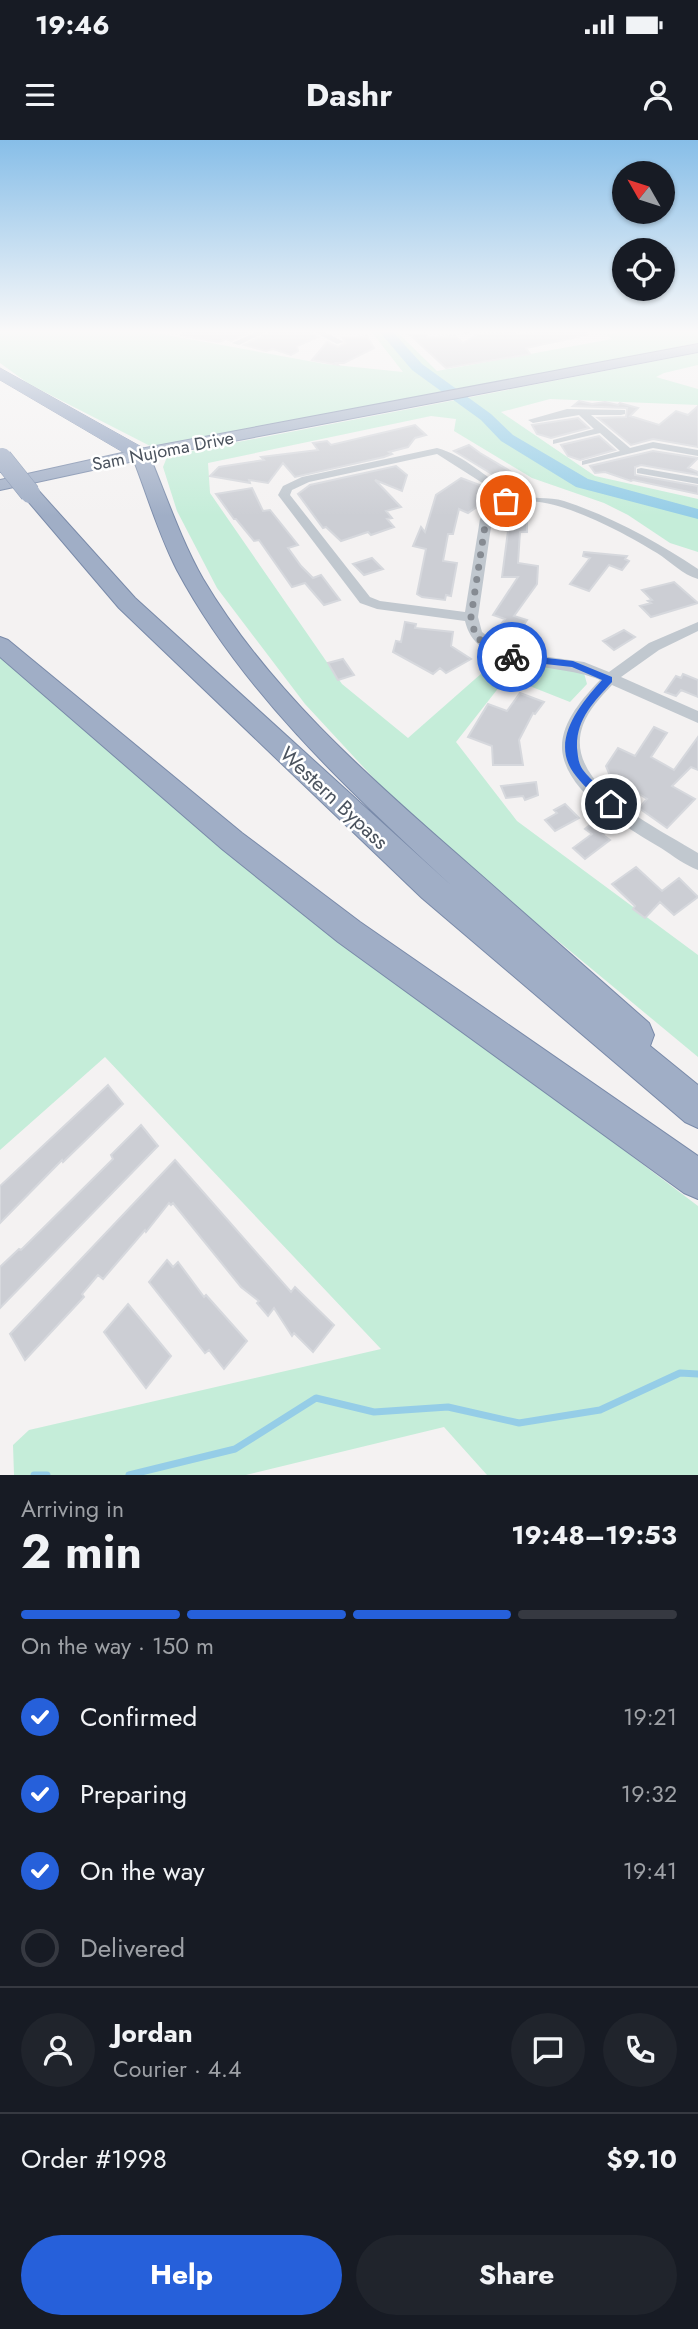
<!DOCTYPE html>
<html lang="en">
<head>
<meta charset="utf-8">
<style>
  body { margin:0; font-family:Jost,sans-serif; background:#20242c; color:#f1f3f6; height:100vh; display:flex; flex-direction:column; font-size:26px; white-space:nowrap }
  * { box-sizing:border-box; margin:0 }
  p { font-size:23px; color:#9ea1a6 }
  .icon { flex:none; width:38px; height:38px; fill:none; stroke:currentColor; stroke-width:2; stroke-linecap:round; stroke-linejoin:round }
  .map { position:relative; height:1335px; overflow:hidden }
  .side { display:flex; flex-direction:column; background:#171b24; flex:1 }
  .side>* { flex:none }
  .needle { width:46px; rotate:309deg }
  .controls { position:absolute; left:612px; top:21px; display:grid; gap:14px }
  .controls a { display:grid; place-items:center; width:63px; height:63px; border-radius:50%; background:#171b24; box-shadow:0 2px 5px #0004; font-size:35px }
  .pin { position:absolute; display:grid; place-items:center; width:60px; height:60px; color:#fff; margin:-30px; border:4px solid #fff; border-radius:50%; box-shadow:0 2px 7px #0007 }
  .courier { position:absolute; display:grid; place-items:center; width:70px; height:70px; margin:-35px; border:5px solid #2660da; border-radius:50%; background:#fff; color:#222; box-shadow:0 2px 9px #0007 }
  .headline em { font-style:normal; font-weight:700 }
  .headline div { display:flex; flex-direction:column-reverse }
  .headline { display:flex; align-items:center; justify-content:space-between; height:119px; padding:0 21px }
  h1 { font-size:46px; font-weight:700; line-height:52px }
  .bar { display:grid; grid-template-columns:repeat(4,1fr); gap:10px 7px; align-content:center; height:84px; padding:0 21px }
  .bar i { height:9px; border-radius:5px; background:#363941 }
  .bar .active { background:#2660da }
  .bar p { grid-column:span 4 }
  .line { display:flex; align-items:center; gap:18px; padding:0 21px; border-top:2px solid #363941 }
  .line div { flex:1 }
  .round { display:grid; place-items:center; flex:none; width:74px; height:74px; border-radius:37px; background:#20242c }
  ol { padding:0 21px; list-style:none }
  li { display:flex; align-items:center; gap:21px; height:77px }
  li p { margin-inline-start:auto }
  li .icon { padding:7px; border-radius:50%; background:#2660da; color:#fff; stroke-width:4 }
  li:last-child { color:#9ea1a6 }
  li i { width:38px; height:38px; border:4px solid #363941; border-radius:50% }
  .button { display:flex; gap:14px; margin-top:auto; padding:14px 21px }
  .button a { flex:1; height:80px; border-radius:42px; background:#2660da; color:#fff; font-size:28px; font-weight:700; line-height:80px; text-align:center }
  .button a+a { background:#20242c; color:#f1f3f6 }
  .status { display:flex; justify-content:space-between; align-items:center; height:49px; padding:0 35px; background:#171b24; direction:ltr }
  .status svg { height:19px; fill:currentColor }
  header { display:flex; justify-content:space-between; align-items:center; height:91px; padding:0 21px; background:#171b24; font-size:32px; font-weight:700 }
  .map>svg:first-child { display:block }
  .green { fill:#c5edd9 }
  .lines { fill:none; stroke-linecap:round; stroke-linejoin:round }
  .stream { stroke:#95cde7; stroke-width:7 }
  .river { fill:#95cde7; fill-rule:evenodd }
  .building { fill:#ccced4; stroke:#d6d8dd; stroke-width:2 }
  .trunk-casing { stroke:#798aa9; stroke-width:2 }
  .motorway-casing { stroke:#798aa9; stroke-width:1 }
  .minor { fill:#c1c8cf; fill-rule:evenodd }
  .trunk { fill:#a0aec6; fill-rule:evenodd }
  .motorway { fill:#8d9fbd; fill-rule:evenodd }
  .trunk-bridge-far1-casing { stroke:#798aa9; stroke-width:17; stroke-linecap:butt }
  .trunk-bridge-casing { stroke:#798aa9; stroke-width:21; stroke-linecap:butt }
  .trunk-bridge-far1 { stroke:#a0aec6; stroke-width:16 }
  .trunk-bridge { stroke:#a0aec6; stroke-width:20 }
  .route { fill:#2660da }
  .done { stroke:#868b92; stroke-width:7; stroke-dasharray:0 12.6 }
  .labels { text-anchor:middle; dominant-baseline:central; stroke-width:5; stroke-linejoin:round; paint-order:stroke }
  .far-street-label { font-size:18px; fill:#4b535e; stroke:#fff }
  .street-label { font-size:21px; fill:#4b535e; stroke:#fff }
</style>
</head>
<body>
<div class="status"><b>19:46</b><svg viewBox="0 0 49 12"><path d="M0 12V9h3v3zM5 12V6h3v6zM10 12V3h3v9zM15 12V0h3v12zM26 1h20v11H26zM47 4h2v5h-2z"/></svg></div>
<header><svg class="icon" aria-label="menu" viewBox="0 0 24 24"><path d="M4 6h16M4 12h16M4 18h16"/></svg>Dashr<svg class="icon" aria-label="person" viewBox="0 0 24 24"><circle cx="12" cy="8" r="4"/><path d="M4 21q1-7 8-7t8 7"/></svg></header>
<div class="map">
<svg width="698" height="1335" viewBox="0 0 698 1335">
  <rect width="100%" height="100%" fill="#f4f2f2"/>
  <path class="green" d="M0,190H140L325,224L403,232L370,190H395L437,231L612,199L606,195L626,190H698V203L154,308L29,244L0,223Z
    M698,213V225L664,233L656,237L698,249V265L550,259L501,272L595,336L698,359V412L670,403L628,375L604,363L532,338L454,291L456,279L431,276L208,323L210,353L342,544L408,598L499,518L584,533L587,544L570,562L507,537L456,602L517,681L698,815V917L493,747L392,658L305,564L217,448L177,371L163,327L167,317L176,314Z
    M0,512L479,901L698,1066V1335H487L444,1287L246,1335H14L13,1305L29,1290L381,1209L105,917L0,1010Z"/>
  <g class="lines">
    <path class="stream" d="M34,1335H47
      M129,1335L235,1309L316,1258L374,1272L448,1267L519,1283L600,1270L680,1233L698,1234"/>
    <path class="river" d="M378,190H391L422,224L491,274L513,295L588,339L698,369V379L576,347L501,301L481,280L412,230Z"/>
  </g>
  <path class="building" d="M181,190H255L231,201L226,199L219,202L181,196Z
    M272,190H309L318,197L297,206L298,211L291,215L273,209L266,211L244,205Z
    M543,190H586L587,195L526,208L530,214L446,228L410,195L425,193L429,197L455,196L463,203L480,193L515,191L520,194Z
    M367,196L374,208L344,223H336L338,225L312,220L327,202L338,207L346,203L343,198Z
    M579,261L592,264L605,262L618,265L620,263L638,268L630,276L659,285L676,271L688,275L698,266V307L653,299L631,305L598,278L626,277L627,268L573,266Z
    M578,278L589,288L551,298L537,294L532,285Z
    M415,285L426,295L415,298L408,307L389,312L392,314L384,317L295,337L283,323L268,343L249,340L250,343L210,336L219,327L264,320L261,317L318,310L313,303L327,301L331,305Z
    M599,296L615,310L580,320L568,316L561,305Z
    M469,305L480,313L525,340L510,345L454,311Z
    M653,311L698,318L688,328L698,332V335L641,325L635,327V335L698,346V354L633,340L631,341L605,332L595,333L590,326Z
    M396,326L407,335L402,351L375,340L401,367L386,371L392,378L387,379L394,387L371,395L368,392L341,401L326,387L323,388L298,354L310,345Z
    M461,338L482,346L496,355L486,365L481,364L468,373L459,369L453,394H448L443,421L457,423L451,456L446,455L445,460L422,457L417,454L426,409L413,406L421,387L425,392L436,355Z
    M252,348L263,371L270,370L298,405L288,408L301,426L313,438L321,435L340,460L324,465L305,443L292,447L259,400L254,401L236,379H234L216,354Z
    M527,370V392H520L518,423L538,426L537,444L514,476L527,480L520,490L501,484L505,479L493,475L518,437H502L508,391L504,390Z
    M584,412L627,416L625,419L629,421L622,430L609,425L589,451L570,444L590,418L583,416Z
    M372,418L383,429L364,435L353,424Z
    M674,442L698,463L651,477L640,466L651,463L648,461L652,460L642,450Z
    M405,482L416,484L415,488L453,492L451,506L471,519L446,533L440,528L433,534L393,512L396,501L401,502Z
    M624,490L635,497L614,510L603,501Z
    M343,519L354,535L338,540L328,523Z
    M683,534L698,540V557L681,550L676,556L665,552L676,536L681,538Z
    M520,553L544,562L535,574L533,573L519,600L523,625H493L492,606L468,597L488,564L507,571Z
    M654,587L667,593L651,617L674,630L698,597V630L691,627L672,646L695,659L667,688L639,668L647,659L616,639L613,643L606,626L618,608L635,616Z
    M536,642L538,655L525,660L523,656L506,658L501,646Z
    M565,664L579,678L555,691L545,680L557,673L554,670Z
    M596,680L609,690L603,695L610,700L585,719L573,708L592,694L585,689Z
    M636,727L662,751L679,738L698,757L674,775L660,762L645,778L633,769L635,766L612,744Z
    M108,945L123,964L63,1022L62,1020L0,1083V1046Z
    M141,985L158,1006L0,1168V1127L19,1109L21,1110L113,1019L111,1015Z
    M175,1020L291,1152L295,1147L334,1185L313,1212L294,1193L292,1196L274,1168L268,1176L257,1163L259,1161L241,1147L173,1063L171,1065L169,1063L146,1092L145,1090L103,1139L98,1135L82,1154L84,1157L25,1220L10,1194Z
    M167,1120L173,1127L178,1122L204,1157L206,1155L247,1201L224,1229L209,1210L205,1213L149,1142Z
    M128,1164L171,1216L146,1248L104,1192Z"/>
  <g class="lines">
    <g class="trunk-casing">
      <path id="trunk" d="M698,204V212L150,317C167,358 181,400 203,439C267,547 364,633 458,715C522,771 585,827 649,883L654,895L650,906L698,945V988L685,982L422,758L119,468L21,353L30,347L37,349L135,458L453,747C351,652 244,555 177,430C159,395 148,357 134,321L0,350V340L140,309Z
        M0,497L8,500L242,693L360,782L698,1016V1059L684,1053L338,802L222,709L0,517Z"/>
    </g>
    <g class="motorway-casing">
      <path id="motorway" d="M0,228L147,310L150,314L140,320L133,318L0,240Z"/>
    </g>
    <path class="minor" d="M260,190H270L239,205L232,203Z
      M311,190H321L344,202L337,204Z
      M462,190H479L465,194Z
      M567,269L625,270V274L621,275H591L630,308L653,302L698,310V316L653,308L582,325V321L620,311L600,293L553,304V300L594,289L579,275L533,283L528,280Z
      M437,308C467,316 488,341 516,354C530,360 549,356 564,361C612,377 656,401 698,429V439C683,435 670,421 657,413C624,393 558,356 518,362C507,363 499,372 492,380L478,477L482,492L507,511L584,522L609,532L649,503L698,482V491L659,510L621,537L698,571V583L612,545C601,557 589,569 583,585C561,644 658,688 698,713V730C685,725 673,716 661,708C628,688 565,653 562,609C561,582 583,558 600,540C558,521 477,534 465,481L377,469L360,463L278,355L283,346L302,337ZM437,314L506,358L494,363L480,379L465,472L380,461L370,457L290,355L292,350L309,342Z
      M641,328L698,338V344L637,333V329Z"/>
    <use href="#trunk" class="trunk"/>
    <use href="#motorway" class="motorway"/>
    <g class="trunk-bridge-far1-casing">
      <path id="trunk-bridge-far1" d="M1,317L3,320"/>
    </g>
    <g class="trunk-bridge-casing">
      <path id="trunk-bridge" d="M2,318L30,353"/>
    </g>
    <use href="#trunk-bridge-far1" class="trunk-bridge-far1"/>
    <use href="#trunk-bridge" class="trunk-bridge"/>
  </g>
  <linearGradient id="sky" x2="0" y2="1"><stop stop-color="#87bee8"/><stop offset="0.51" stop-color="#faf9f9"/><stop offset="1" stop-color="#faf9f9" stop-opacity="0"/></linearGradient>
  <rect width="698" height="376" fill="url(#sky)"/>
  <path class="route" d="M512,514L573,521L612,537V542C594,562 576,579 577,608C578,616 578,623 583,630C591,641 605,651 615,661V668H607C597,657 585,648 576,636C548,602 580,565 602,540L572,527L509,520V515Z"/>
  <g class="lines">
    <path class="done" d="M506,361L486,379L471,477L475,494L481,501L512,517"/>
  </g>
  <g class="labels">
    <g class="far-street-label">
      <text transform="translate(163 311) rotate(-11)">Sam Nujoma Drive</text>
    </g>
    <g class="street-label">
      <text transform="translate(334 658) rotate(43)">Western Bypass</text>
    </g>
  </g>
</svg>
<div class="controls">
<a><svg class="needle" viewBox="-14 -14 28 28"><path d="M0-13l5 13h-10z" fill="#e53935"/><path d="M0 13l5-13h-10z" fill="#9ea1a6"/></svg></a>
<a><svg class="icon" aria-label="locate" viewBox="0 0 24 24"><circle cx="12" cy="12" r="6"/><path d="M12 2v4M12 18v4M2 12h4M18 12h4"/></svg></a>
</div>
<div class="pin" style="left:506px;top:361px;background:#ea580c"><svg class="icon" aria-label="bag" viewBox="0 0 24 24"><path d="M5 8h14l-1 12H6zM9 8a3 3 0 0 1 6 0"/></svg></div>
<div class="pin" style="left:611px;top:664px;background:#1f2937"><svg class="icon" aria-label="home" viewBox="0 0 24 24"><path d="M3 11l9-7 9 7M6 9v11h12V9"/></svg></div>
<div class="courier" style="left:512px;top:517px"><svg class="icon" aria-label="bike" viewBox="0 0 24 24"><circle cx="6" cy="16" r="4"/><circle cx="18" cy="16" r="4"/><path d="M6 16l4-8h5l3 8M10 8l3 8H6M13 5h3"/></svg></div>
</div>
<section class="side">
<div class="headline"><div><h1>2 min</h1><p>Arriving in</p></div><em>19:48–19:53</em></div>
<div class="bar"><i class="active"></i><i class="active"></i><i class="active"></i><i></i><p>On the way · 150 m</p></div>
<ol>
<li><svg class="icon" aria-label="check" viewBox="0 0 24 24"><path d="M5 12l5 5 9-10"/></svg>Confirmed<p>19:21</p></li>
<li><svg class="icon" aria-label="check" viewBox="0 0 24 24"><path d="M5 12l5 5 9-10"/></svg>Preparing<p>19:32</p></li>
<li><svg class="icon" aria-label="check" viewBox="0 0 24 24"><path d="M5 12l5 5 9-10"/></svg>On the way<p>19:41</p></li>
<li><i></i>Delivered</li>
</ol>
<div class="line" style="height:126px"><a class="round"><svg class="icon" aria-label="person" viewBox="0 0 24 24"><circle cx="12" cy="8" r="4"/><path d="M4 21q1-7 8-7t8 7"/></svg></a><div><b>Jordan</b><p>Courier · 4.4</p></div><a class="round"><svg class="icon" aria-label="chat" viewBox="0 0 24 24"><path d="M4 5h16v11H9l-5 4z"/></svg></a><a class="round"><svg class="icon" aria-label="phone" viewBox="0 0 24 24"><path d="M5 4h4l2 5-3 2q2 4 5 5l2-3 5 2v4C11 20 4 13 5 4z"/></svg></a></div>
<div class="line" style="height:91px"><div>Order #1998</div><b>$9.10</b></div>
<div class="button"><a>Help</a><a>Share</a></div>
</section>
</body>
</html>
